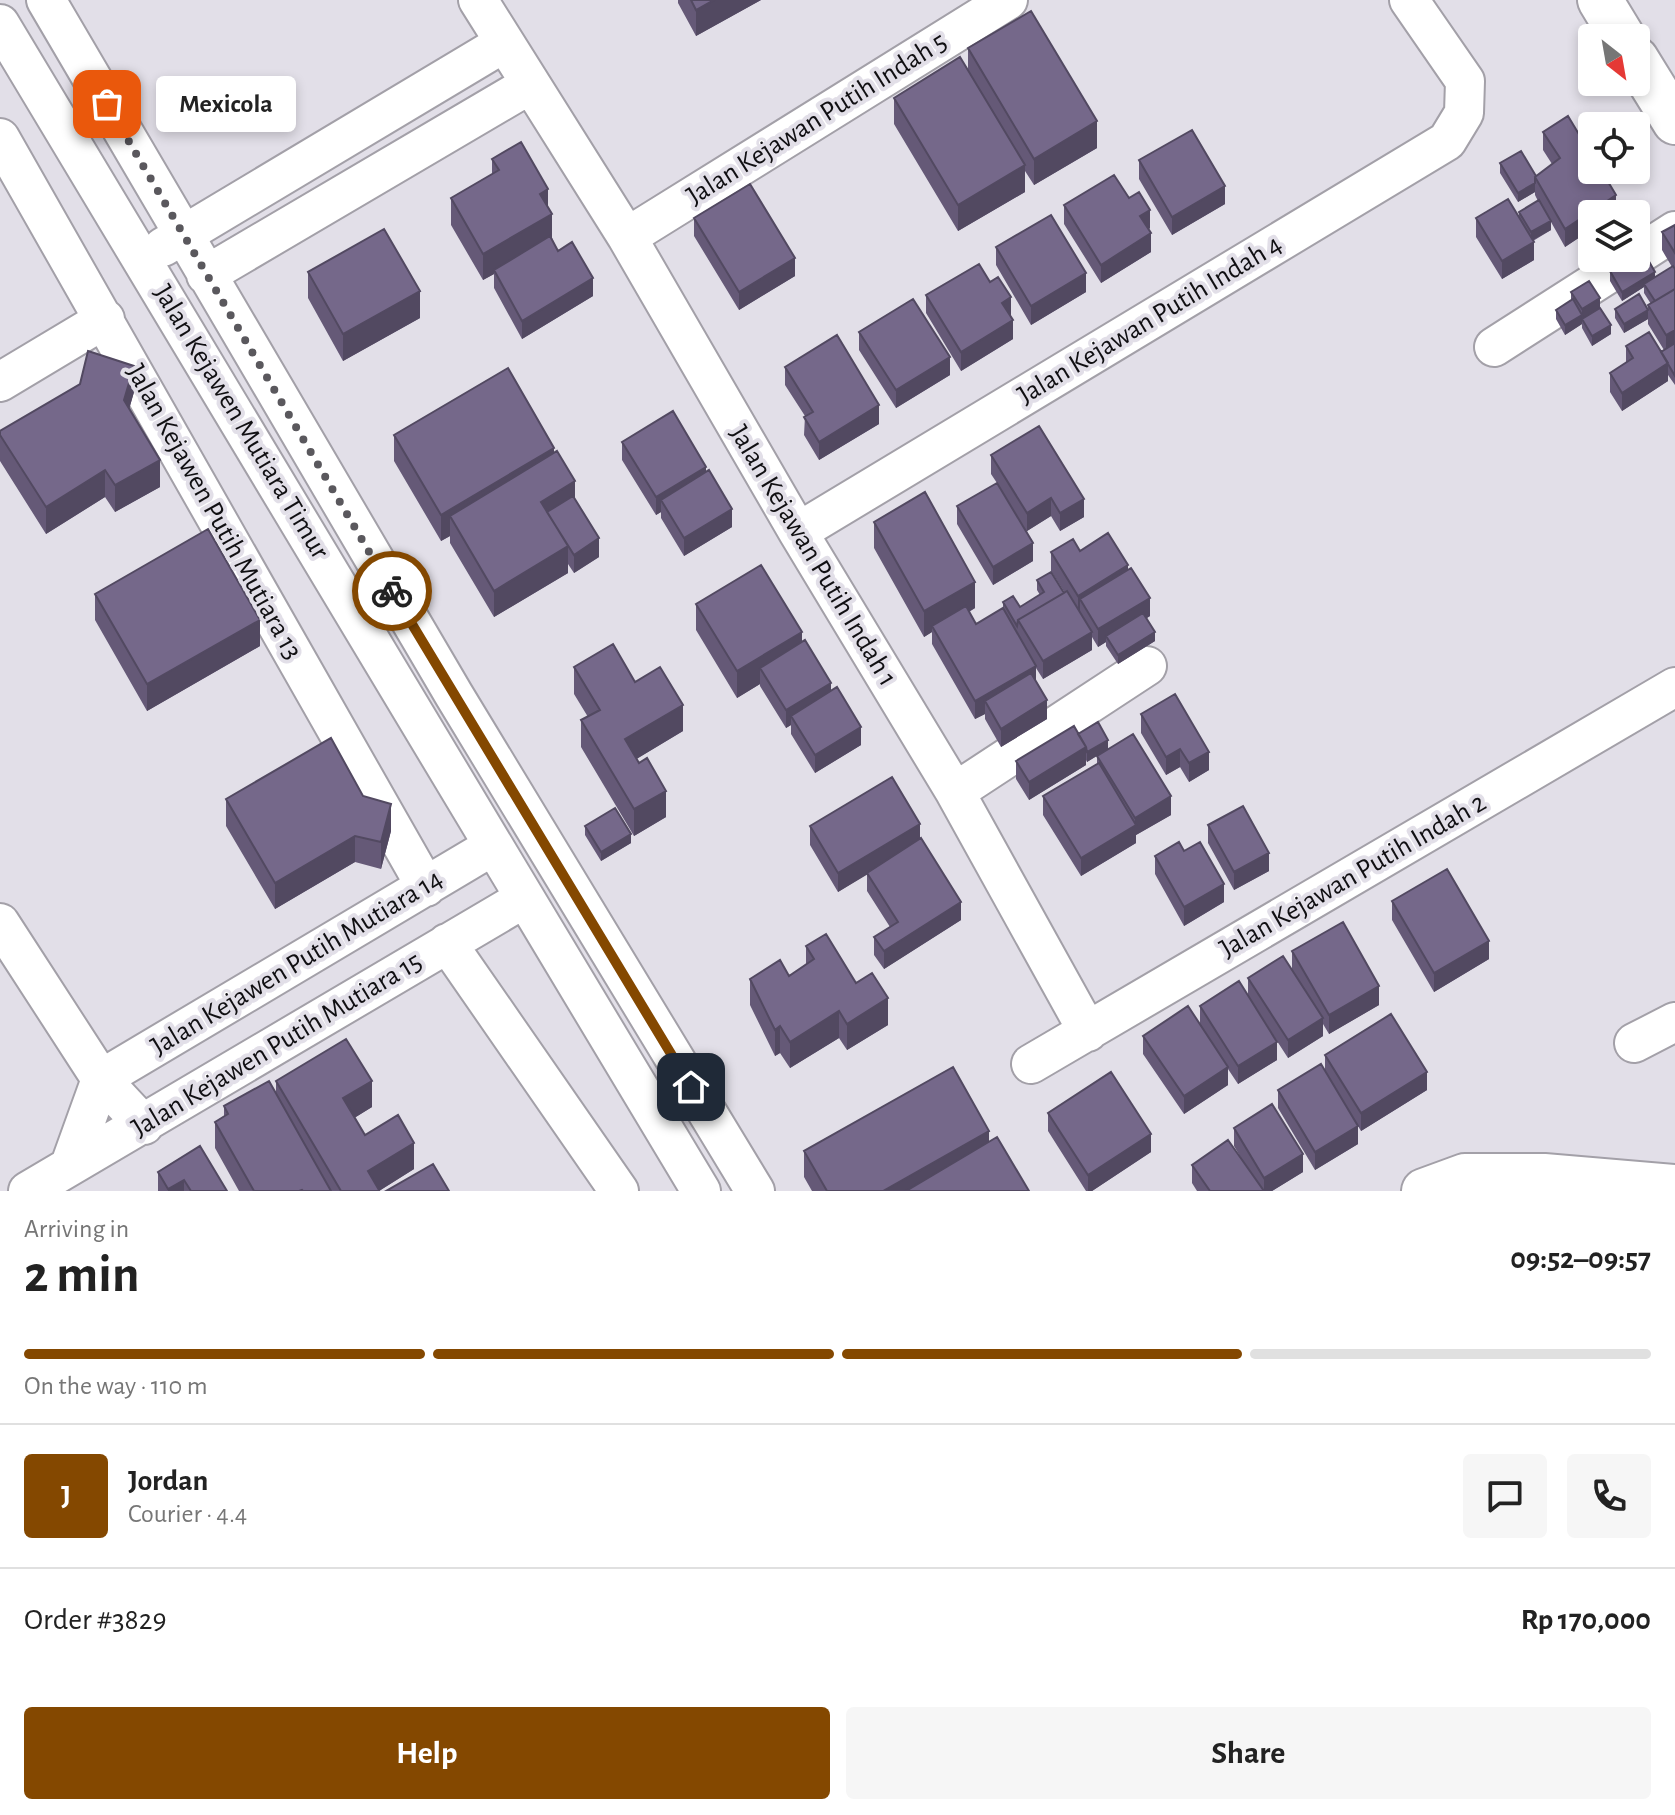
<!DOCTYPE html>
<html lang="en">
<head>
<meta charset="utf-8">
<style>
  body { margin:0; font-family:"Alegreya Sans",sans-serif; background:#f6f6f6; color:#222; height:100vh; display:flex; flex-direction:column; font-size:30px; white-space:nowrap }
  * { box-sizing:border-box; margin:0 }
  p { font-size:26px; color:#767676 }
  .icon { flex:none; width:44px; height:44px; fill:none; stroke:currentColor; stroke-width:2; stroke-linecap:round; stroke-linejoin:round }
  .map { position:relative; height:1191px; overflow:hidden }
  .sheet { display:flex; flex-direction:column; background:#fff; flex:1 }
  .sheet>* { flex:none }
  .needle { width:52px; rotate:149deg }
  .buttons { position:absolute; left:1578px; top:24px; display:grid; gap:16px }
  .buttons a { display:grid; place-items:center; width:72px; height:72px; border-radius:8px; background:#fff; box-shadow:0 4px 12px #0003; font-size:40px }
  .pin { position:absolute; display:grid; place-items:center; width:68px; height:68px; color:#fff; margin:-34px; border-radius:16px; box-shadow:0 4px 12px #0006 }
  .courier { position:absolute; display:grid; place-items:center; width:80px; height:80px; margin:-40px; border:6px solid #844800; border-radius:50%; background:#fff; color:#222; box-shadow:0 2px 10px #0007 }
  .bubble { position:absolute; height:56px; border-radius:8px; background:#fff; box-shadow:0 4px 12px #0003; font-size:26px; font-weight:700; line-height:56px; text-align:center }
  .summary em { font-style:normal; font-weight:700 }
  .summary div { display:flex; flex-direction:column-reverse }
  .summary { display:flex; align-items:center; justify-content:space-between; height:136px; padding:0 24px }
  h1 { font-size:52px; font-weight:700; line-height:60px }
  .bar { display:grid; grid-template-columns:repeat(4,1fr); gap:12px 8px; align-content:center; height:96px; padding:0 24px }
  .bar i { height:10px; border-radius:6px; background:#e0e0e0 }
  .bar .selected { background:#844800 }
  .bar p { grid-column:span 4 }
  .line { display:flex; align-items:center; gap:20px; padding:0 24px; border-top:2px solid #e0e0e0 }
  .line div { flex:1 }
  .round { display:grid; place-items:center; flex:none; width:84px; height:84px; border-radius:8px; background:#f6f6f6 }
  .action { display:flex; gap:16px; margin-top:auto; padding:16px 24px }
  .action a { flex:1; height:92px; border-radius:8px; background:#844800; color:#fff; font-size:32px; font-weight:700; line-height:92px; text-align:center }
  .action a+a { background:#f6f6f6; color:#222 }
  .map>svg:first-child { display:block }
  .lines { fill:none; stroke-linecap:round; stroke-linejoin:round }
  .minor-casing { stroke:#a3a0a8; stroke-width:42 }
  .tertiary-casing { stroke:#a3a0a8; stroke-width:48 }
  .minor { stroke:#fff; stroke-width:38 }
  .tertiary { stroke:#fff; stroke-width:44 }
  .wall { fill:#655977 }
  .shaded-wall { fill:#524961 }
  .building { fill:#75688a; stroke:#524961; stroke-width:2 }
  .done { stroke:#5a585d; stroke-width:8; stroke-dasharray:0 14.4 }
  .route { stroke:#844800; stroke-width:10 }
  .labels { text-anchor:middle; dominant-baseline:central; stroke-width:8; stroke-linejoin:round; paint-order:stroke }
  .street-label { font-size:28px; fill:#100f12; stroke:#e2dfe8 }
</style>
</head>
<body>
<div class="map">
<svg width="1675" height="1191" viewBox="0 0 1675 1191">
  <rect width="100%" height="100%" fill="#e2dfe8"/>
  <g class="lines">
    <g class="minor-casing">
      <path id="minor" d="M46,0L454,695L755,1191
        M478,0L627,237L798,532L955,792L1088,1032
        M0,24L701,1191
        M0,138L426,887
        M627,237L1008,0
        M163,247L504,43
        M1636,256L1675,231
        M206,275L529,85
        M1494,347L1633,258
        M0,382L105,319
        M798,532L1447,141L1464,113L1465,81L1409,0
        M955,792L1147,666
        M0,923L101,1079L144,1125
        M447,943L619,1191
        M1634,1043L1675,1022
        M1031,1064L1675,687
        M70,1165L101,1079L493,846
        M28,1191L525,898"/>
    </g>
    <g class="tertiary-casing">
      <path id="tertiary" d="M1600,0L1623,38
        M1636,59L1675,122
        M1424,1191L1465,1176H1544L1675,1187"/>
    </g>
    <use href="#minor" class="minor"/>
    <use href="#tertiary" class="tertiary"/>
  </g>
  <path class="wall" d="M678,0H761L696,36L678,3Z
    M968,48L1097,148L1034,185L1025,171V192L958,231L894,124V98L968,70Z
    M1543,132L1616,213L1592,214V229L1565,247L1551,222V230L1533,241L1534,260L1502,279L1476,237V218H1519V212L1538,201L1535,195V192L1518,202L1500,173V163L1536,176L1552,164L1543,150Z
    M492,159L548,208L552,238L558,251L593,296L522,339L494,288V274L483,280L451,225V198L492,174Z
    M1139,160L1225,204L1172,235L1139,179Z
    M1129,198L1150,228L1148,230L1151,252L1101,283L1064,224V205Z
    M694,218L795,276L739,310L694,236Z
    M1675,225V385L1668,375V381L1622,411L1610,392V373L1626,363V346L1661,352L1664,350L1648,324V305L1651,304L1644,293V287L1622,301L1610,281V271L1655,277L1672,267L1662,250V232Z
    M996,247L1086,292L1031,325L996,265Z
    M308,272L420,318L343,361L308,298Z
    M990,282L1011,316L1013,339L961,371L926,313V295Z
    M1571,292L1600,308L1611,334L1592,346L1582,328V324L1565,335L1556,319V310L1571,301Z
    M1615,309L1648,319L1624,333L1615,318Z
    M859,332L950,375L896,408L859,350Z
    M785,367L879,424L819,460L804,435L805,416L785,385Z
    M134,392L129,409L160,487L115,512L105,497L46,534L0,461V431Z
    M394,435L554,453L599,557L574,573L568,564V573L494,617L450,543V536L441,541L394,461Z
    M622,442L706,472L732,527L684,556L661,518V512L656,515L622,460Z
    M991,455L1084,517L1060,531L1051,516L1027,531L1033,561L993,585L957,524V506L997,483L991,474Z
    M874,522L975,608L969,612L976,624L1003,609V602L1020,607L1040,595L1037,590V580L1065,593L1051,571V552L1080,551L1128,569L1150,616L1147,618L1155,641L1118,664L1106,646V642L1098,647L1092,637V650L1043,679L1036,668V682L1047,719L1001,747L985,719V714L975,719L932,644V632L924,637L874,548Z
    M95,594L260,646L147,711L95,620Z
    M696,604L802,642L831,691L861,745L815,773L791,734V725L786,728L760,686V684L737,698L696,630Z
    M574,667L635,682L683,731L636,759L666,817L634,836L581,747V720L588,717L574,694Z
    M1141,714L1209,770L1189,782L1180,767L1166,775L1141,733Z
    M1078,734L1108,749L1087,762L1086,760V765L1029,800L1016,779V761Z
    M1097,756L1171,815L1136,835V843L1081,876L1043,815V796L1097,764Z
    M363,796L391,831L381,869L355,862L275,909L226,826V799Z
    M1208,825L1269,871L1234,890L1208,843Z
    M585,826L631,843L601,861L585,835Z
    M810,826L920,839L961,920L884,969L874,955V937L890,927L867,891V874L838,892L810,845Z
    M1184,851L1224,902L1184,926L1155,874V856Z
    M1392,901L1489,959L1434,992L1392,920Z
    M806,946L856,983L888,1025L847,1050L839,1038L790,1068L780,1053L775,1056L750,1005V979L789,976L806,965Z
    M1292,951L1379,1005L1329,1034L1323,1024V1036L1288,1058L1257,1010L1277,1060L1238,1084L1228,1069V1085L1184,1114L1143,1054V1036L1200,1024V1006L1248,996V978L1292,969Z
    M1325,1055L1427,1090L1361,1131L1358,1126V1144L1315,1170L1278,1108V1090L1325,1071Z
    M276,1081L372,1107L354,1118L365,1135L414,1169L379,1191H239L215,1148V1122L224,1116V1106L276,1093Z
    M1048,1113L1151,1152L1092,1191H1086L1048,1131Z
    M1234,1128L1303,1172L1272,1191H1197L1192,1183V1165L1241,1158L1234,1146Z
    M989,1142L1029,1191H812L804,1177V1151Z
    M158,1172L227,1191H158Z"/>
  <path class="shaded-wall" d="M714,0H761L696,36V10Z
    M1097,121V148L1034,185V159Z
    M1025,165V192L958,231V205Z
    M1535,183V192L1518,202V193Z
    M1225,186V204L1172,235V217Z
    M548,189V216L540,194Z
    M1616,195V213L1592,214V229L1565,247V229Z
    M1150,210V228L1140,235V216Z
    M552,214V240L494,270V274L483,280V254Z
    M1551,221V230L1531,241V232Z
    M1151,233V252L1101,283V265Z
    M1534,242V260L1502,279V261Z
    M795,258V276L739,310V292Z
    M1655,272V281L1644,284V287L1622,301V292Z
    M1086,273V292L1031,325V306Z
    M593,278V296L522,339V321Z
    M420,291V318L343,361V334Z
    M1011,297V316L1002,321V303Z
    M1600,298V308L1582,319V324L1565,335V325L1582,315V309Z
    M1648,310V319L1624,333V324Z
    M1013,320V339L961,371V352Z
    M1611,325V334L1592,346V336Z
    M1675,330V348L1666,354V335Z
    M950,357V375L896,408V390Z
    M1668,363V381L1622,411V393Z
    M134,366V392L124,427V400Z
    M879,405V424L819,460V442Z
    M554,448V474L450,516V536L441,541V515Z
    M160,460V487L115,512V485Z
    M706,467V485L661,500V512L656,515V497Z
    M105,470V497L46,534V507Z
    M575,481V508L553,521L541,502Z
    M1051,498V516L1027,531V513Z
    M1084,499V517L1060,531V513Z
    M732,509V527L684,556V538Z
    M599,538V557L574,573V555Z
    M1033,543V561L993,585V567Z
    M568,546V573L494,617V591Z
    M1128,565V584L1080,599V614L1078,615V596Z
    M975,582V608L935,631L932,626V632L924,637V611Z
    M1150,598V616L1109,641L1106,636V642L1098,647V629Z
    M260,620V646L147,711V684Z
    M802,632V659L760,668V684L737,698V671Z
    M1092,632V650L1043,679V661Z
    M1155,632V641L1118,664V655Z
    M1036,666V684L985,701V714L975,719V701Z
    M831,683V701L791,716V725L786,728V710Z
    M1047,700V719L1001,747V729Z
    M683,705V731L625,766V739Z
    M861,727V745L815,773V755Z
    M1108,740V749L1087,762V752Z
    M1086,747V765L1029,800V782Z
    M1180,749V767L1166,775V757Z
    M1209,752V770L1189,782V763Z
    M666,791V817L634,836V809Z
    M1171,796V815L1136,835V843L1081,876V858L1135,826V818Z
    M391,804V831L381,869V842Z
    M920,824V843L838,892V873Z
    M631,834V843L601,861V852Z
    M355,836V862L275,909V883Z
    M1269,853V871L1234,890V872Z
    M1224,884V902L1184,926V907Z
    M961,902V920L884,969V951Z
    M1489,941V959L1434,992V973Z
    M1379,986V1005L1329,1034V1015Z
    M888,998V1025L847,1050V1024Z
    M839,1011V1038L790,1068V1042Z
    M1323,1018V1036L1288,1058V1040Z
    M780,1026V1053L775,1056V1030Z
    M1277,1042V1060L1238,1084V1066Z
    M1228,1067V1085L1184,1114V1096Z
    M1427,1072V1090L1361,1131V1113Z
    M372,1081V1107L343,1125V1098Z
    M1358,1126V1144L1315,1170V1152Z
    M989,1131V1158L930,1191H883Z
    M1151,1134V1152L1092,1191H1088V1175Z
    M414,1143V1169L379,1191H368V1171Z
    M1303,1154V1172L1272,1191H1264V1178Z
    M184,1180V1191H168V1189Z"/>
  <path class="building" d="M691,0H714L696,10Z
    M1031,11L1097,121L1034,159L968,48Z
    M960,57L1025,165L958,205L894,98Z
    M1568,116L1592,156V170H1601L1616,195L1565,229L1535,177L1560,158L1543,132Z
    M1192,130L1225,186L1172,217L1139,160Z
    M521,142L548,189L540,194L552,214L483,254L451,198L499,170L492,159Z
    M1521,151L1536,176L1535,177V183L1518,193L1500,163Z
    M1114,175L1129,198L1139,192L1150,210L1140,216L1151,233L1101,265L1064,205Z
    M750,184L795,258L739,292L694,218Z
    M1508,199L1534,242L1502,261L1476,218Z
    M1539,200L1551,221L1531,232L1519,212Z
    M1051,215L1086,273L1031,306L996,247Z
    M1675,225V253L1662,232Z
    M384,229L420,291L343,334L308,272Z
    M550,236L558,251L572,242L593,278L522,321L494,270Z
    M1643,251L1655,272L1622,292L1610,271L1632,258H1636V256Z
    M979,264L990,282L998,277L1011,297L1002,303L1013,320L961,352L926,295Z
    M1673,266L1675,269V289L1655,301L1644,284Z
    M1589,281L1600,298L1582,309L1571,292Z
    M1675,289V330L1666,335L1648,305Z
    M1639,294L1648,310L1624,324L1615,309Z
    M913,299L950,357L896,390L859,332Z
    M1573,299L1582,315L1565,325L1556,310Z
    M1600,308L1611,325L1592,336L1582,319Z
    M1649,332L1668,363L1622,393L1610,373L1633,358L1626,346Z
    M837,335L879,405L819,442L804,417L813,412L785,367Z
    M1675,343V376L1661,352Z
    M88,351L134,366L124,400L160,460L115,485L105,470L46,507L0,435V431L80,384Z
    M508,368L554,448L441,515L394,435Z
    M673,411L706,467L656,497L622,442Z
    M1039,426L1084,499L1060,513L1051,498L1027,513L991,455Z
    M557,451L575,481L541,502L568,546L494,591L450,516Z
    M709,470L732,509L684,538L661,500Z
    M997,483L1033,543L993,567L957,506Z
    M925,492L975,582L924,611L874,522Z
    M573,496L599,538L574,555L547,512Z
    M208,529L260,620L147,684L95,594Z
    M1108,533L1128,565L1078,596L1051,552L1073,539L1080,551Z
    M761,565L802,632L737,671L696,604Z
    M1131,568L1150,598L1098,629L1080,599Z
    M1051,572L1064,593L1018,620L1017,626L1003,602L1013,596L1020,607L1044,592L1037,580Z
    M1067,591L1092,632L1043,661L1018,620Z
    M966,606L976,624L1003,608L1036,666L975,701L932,626Z
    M1143,613L1155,632L1118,655L1106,636Z
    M805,640L831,683L786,710L760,668Z
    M613,644L635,682L660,667L683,705L625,739L639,763L647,758L666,791L634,809L581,720L600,710L574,667Z
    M1031,673L1047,700L1001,729L985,701Z
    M837,687L861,727L815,755L791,716Z
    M1175,694L1209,752L1189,763L1180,749L1166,757L1141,714Z
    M1098,722L1108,740L1087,752L1086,747L1078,734Z
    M1074,726L1086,747L1029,782L1016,761Z
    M1133,734L1171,796L1135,818L1097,756Z
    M331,738L363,796L391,804L381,842L355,836L275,883L226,799Z
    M1099,763L1136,825L1081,858L1043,796Z
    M892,777L920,824L838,873L810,826Z
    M1243,806L1269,853L1234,872L1208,825Z
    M615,808L631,834L601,852L585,826Z
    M921,838L961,902L884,951L874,937L898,922L867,873Z
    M1179,842L1184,851L1200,842L1224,884L1184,907L1155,856Z
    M1447,869L1489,941L1434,973L1392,901Z
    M1343,922L1379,986L1329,1015L1292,951Z
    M826,934L856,983L872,973L888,998L847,1024L839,1011L790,1042L780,1026L775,1030L750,979L780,960L789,976L814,959L806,946Z
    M1283,956L1323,1018L1288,1040L1248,978Z
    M1239,981L1277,1042L1238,1066L1200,1006Z
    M1188,1006L1228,1067L1184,1096L1143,1036Z
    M1391,1014L1427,1072L1361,1113L1325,1055Z
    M346,1039L372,1081L343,1098L365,1135L398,1115L414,1143L368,1171L379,1190L378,1191H341L276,1081Z
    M1321,1064L1358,1126L1315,1152L1278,1090Z
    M953,1067L989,1131L883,1191H827L804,1151Z
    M1111,1072L1151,1134L1088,1175L1048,1113Z
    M269,1081L331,1191H303L302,1190L299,1191H254L215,1122L228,1114L224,1106Z
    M1272,1104L1303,1154L1264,1178L1234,1128Z
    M997,1137L1029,1191H906Z
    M1228,1140L1264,1191H1210L1192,1165Z
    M200,1146L227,1191H191L184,1180L168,1189L158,1172Z
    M433,1164L449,1191H386Z"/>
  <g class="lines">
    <path class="done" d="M107,104L392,591"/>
    <path class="route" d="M392,591L691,1087"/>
  </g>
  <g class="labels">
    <g class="street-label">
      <text transform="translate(817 119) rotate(-32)">Jalan Kejawan Putih Indah 5</text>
      <text transform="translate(1150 320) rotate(-31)">Jalan Kejawan Putih Indah 4</text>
      <text transform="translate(241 422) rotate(59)">Jalan Kejawen Mutiara Timur</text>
      <text transform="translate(214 512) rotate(61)">Jalan Kejawen Putih Mutiara 13</text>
      <text transform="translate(813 556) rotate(59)">Jalan Kejawan Putih Indah 1</text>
      <text transform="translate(1353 876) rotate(-30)">Jalan Kejawan Putih Indah 2</text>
      <text transform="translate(297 963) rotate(-31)">Jalan Kejawen Putih Mutiara 14</text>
      <text transform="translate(277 1045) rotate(-31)">Jalan Kejawen Putih Mutiara 15</text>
    </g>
  </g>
</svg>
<div class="buttons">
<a><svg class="needle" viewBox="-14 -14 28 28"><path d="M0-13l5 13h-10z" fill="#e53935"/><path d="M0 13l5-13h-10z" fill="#767676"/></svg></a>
<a><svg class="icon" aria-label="locate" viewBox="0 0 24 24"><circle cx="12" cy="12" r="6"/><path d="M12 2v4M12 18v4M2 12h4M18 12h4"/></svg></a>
<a><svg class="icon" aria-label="layers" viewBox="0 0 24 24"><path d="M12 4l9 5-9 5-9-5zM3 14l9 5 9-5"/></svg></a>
</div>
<div class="pin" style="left:107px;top:104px;background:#ea580c"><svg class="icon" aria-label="bag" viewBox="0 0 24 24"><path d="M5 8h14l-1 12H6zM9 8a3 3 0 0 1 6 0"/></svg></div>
<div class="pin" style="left:691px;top:1087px;background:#1f2937"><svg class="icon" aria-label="home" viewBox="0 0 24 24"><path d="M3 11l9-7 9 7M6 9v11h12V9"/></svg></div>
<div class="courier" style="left:392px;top:591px"><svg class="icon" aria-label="bike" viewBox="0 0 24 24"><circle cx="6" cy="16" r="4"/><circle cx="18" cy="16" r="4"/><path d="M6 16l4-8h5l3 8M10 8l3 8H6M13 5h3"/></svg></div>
<div class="bubble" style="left:156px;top:76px;width:140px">Mexicola</div>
</div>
<section class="sheet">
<div class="summary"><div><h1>2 min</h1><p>Arriving in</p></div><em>09:52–09:57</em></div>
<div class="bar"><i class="selected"></i><i class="selected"></i><i class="selected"></i><i></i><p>On the way · 110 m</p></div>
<div class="line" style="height:144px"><b class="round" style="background:#844800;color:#fff">J</b><div><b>Jordan</b><p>Courier · 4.4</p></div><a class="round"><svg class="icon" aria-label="chat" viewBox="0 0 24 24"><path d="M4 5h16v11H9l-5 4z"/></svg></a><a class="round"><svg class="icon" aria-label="phone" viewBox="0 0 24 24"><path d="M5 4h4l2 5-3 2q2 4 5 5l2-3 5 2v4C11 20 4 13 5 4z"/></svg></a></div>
<div class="line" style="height:104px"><div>Order #3829</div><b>Rp 170,000</b></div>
<div class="action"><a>Help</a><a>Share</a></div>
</section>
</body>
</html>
